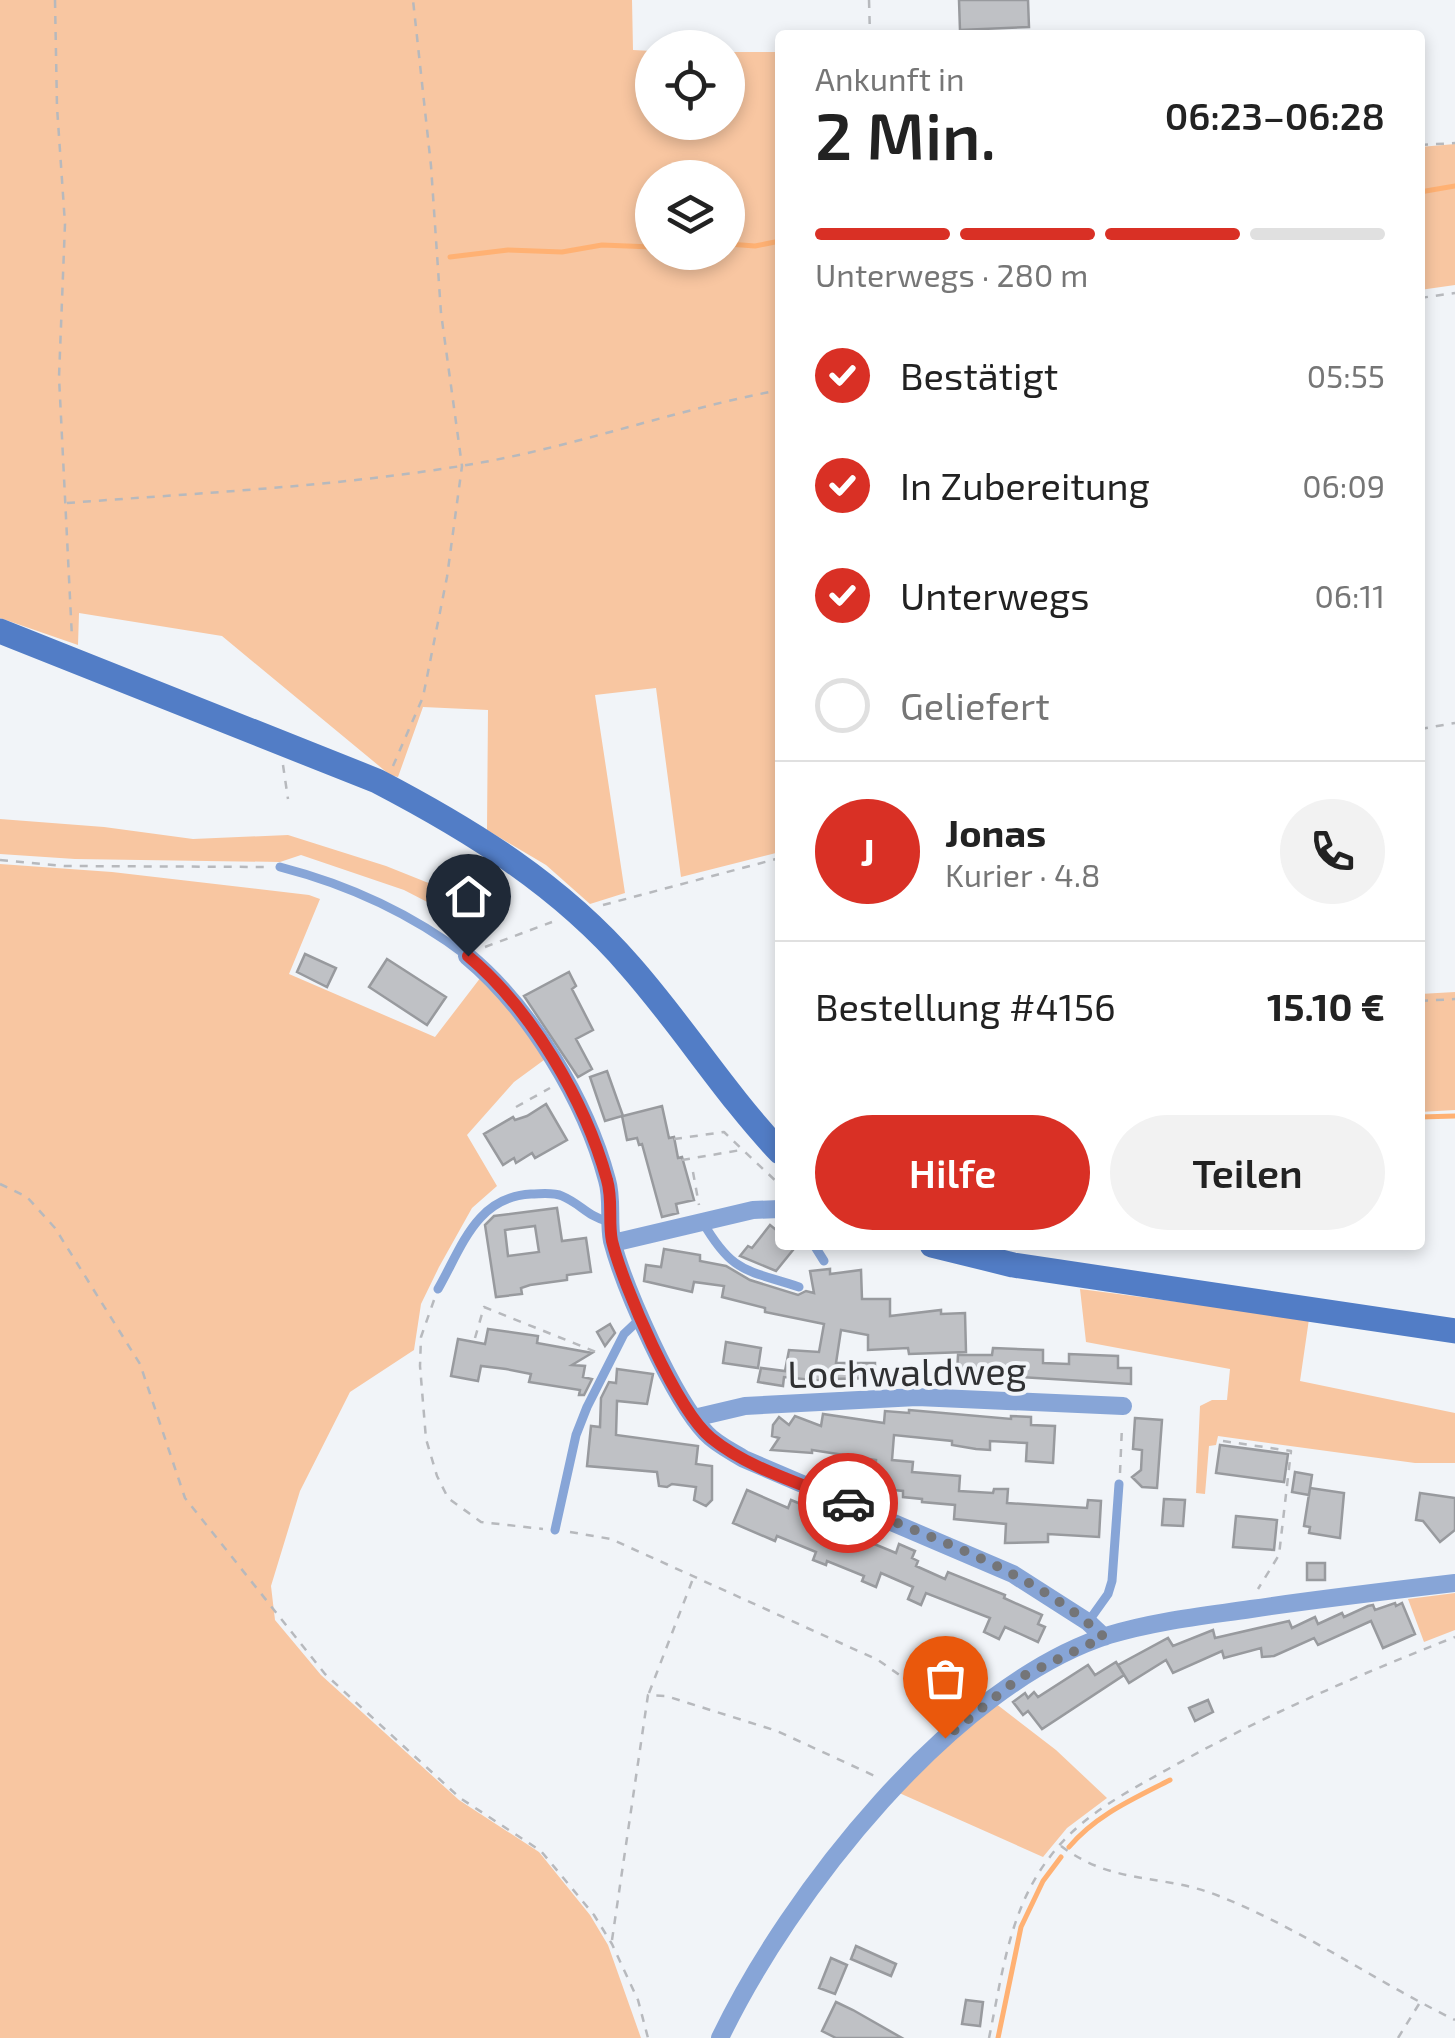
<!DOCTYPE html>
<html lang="de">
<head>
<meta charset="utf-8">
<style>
  body { margin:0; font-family:"Exo 2",sans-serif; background:#f2f2f2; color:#222; height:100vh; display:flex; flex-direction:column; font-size:38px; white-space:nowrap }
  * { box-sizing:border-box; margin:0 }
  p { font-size:32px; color:#767676 }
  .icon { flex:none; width:55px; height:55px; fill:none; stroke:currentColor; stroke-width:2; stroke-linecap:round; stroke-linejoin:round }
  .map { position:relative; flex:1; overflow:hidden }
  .panel { position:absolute; left:775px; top:30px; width:650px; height:1220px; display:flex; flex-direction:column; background:#fff; border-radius:10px; box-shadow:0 5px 15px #0003 }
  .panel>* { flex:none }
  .fabs { position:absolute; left:635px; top:30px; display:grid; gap:20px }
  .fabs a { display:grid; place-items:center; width:110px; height:110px; border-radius:50%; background:#fff; box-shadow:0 5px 15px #0003; font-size:50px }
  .pin { position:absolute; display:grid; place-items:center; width:85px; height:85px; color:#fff; margin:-102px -42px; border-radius:50% 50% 50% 0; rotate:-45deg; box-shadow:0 0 10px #0007 }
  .pin .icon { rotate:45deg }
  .courier { position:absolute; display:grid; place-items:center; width:100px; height:100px; margin:-50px; border:8px solid #d93025; border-radius:50%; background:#fff; color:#222; box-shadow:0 2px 12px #0007 }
  .head em { font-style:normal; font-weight:600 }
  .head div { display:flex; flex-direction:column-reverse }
  .head { display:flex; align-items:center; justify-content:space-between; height:170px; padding:0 40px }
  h1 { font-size:65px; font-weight:600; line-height:75px }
  .bar { display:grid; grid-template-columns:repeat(4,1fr); gap:15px 10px; align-content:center; height:120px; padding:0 40px }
  .bar i { height:12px; border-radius:8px; background:#e0e0e0 }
  .bar .current { background:#d93025 }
  .bar p { grid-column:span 4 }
  .line { display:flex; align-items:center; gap:25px; padding:0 40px; border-top:2px solid #e0e0e0 }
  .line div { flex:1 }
  .round { display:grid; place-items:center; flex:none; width:105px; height:105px; border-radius:52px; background:#f2f2f2 }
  ol { padding:0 40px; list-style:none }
  li { display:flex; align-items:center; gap:30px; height:110px }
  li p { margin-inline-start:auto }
  li .icon { padding:10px; border-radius:50%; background:#d93025; color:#fff; stroke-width:4 }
  li:last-child { color:#767676 }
  li i { width:55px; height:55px; border:5px solid #e0e0e0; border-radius:50% }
  .action { display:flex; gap:20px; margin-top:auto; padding:20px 40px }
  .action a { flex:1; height:115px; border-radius:60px; background:#d93025; color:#fff; font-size:40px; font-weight:600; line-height:115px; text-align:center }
  .action a+a { background:#f2f2f2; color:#222 }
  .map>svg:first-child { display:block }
  .green { fill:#f8c6a1; fill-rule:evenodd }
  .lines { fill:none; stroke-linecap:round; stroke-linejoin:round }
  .stream { stroke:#ffb173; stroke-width:5 }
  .building { fill:#bfc1c5; stroke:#989a9e; stroke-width:2.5; fill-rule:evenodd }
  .path { stroke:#b7b9bd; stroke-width:2.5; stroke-dasharray:8 8; stroke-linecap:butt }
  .service { stroke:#87a5d7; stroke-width:9 }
  .minor { stroke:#87a5d7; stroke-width:18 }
  .secondary { stroke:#527dc6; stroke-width:25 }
  .done { stroke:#747578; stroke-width:10; stroke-dasharray:0 18 }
  .route { stroke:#d93025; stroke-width:12 }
  .labels { text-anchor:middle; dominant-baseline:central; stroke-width:8; stroke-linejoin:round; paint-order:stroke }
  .street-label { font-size:38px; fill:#303133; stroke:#f1f4f8 }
</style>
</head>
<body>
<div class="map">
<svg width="1455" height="2038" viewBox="0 0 1455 2038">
  <rect width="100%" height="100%" fill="#f1f4f8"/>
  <path class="green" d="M0,0H632L633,50L652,51V122H728V52H780V852L681,877L656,688L595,695L625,893L590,904L546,865L487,830L488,710L423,707L398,777L390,775L222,636L79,613L78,645L0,618ZM652,178H728V252H652Z
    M1455,144V285L1420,290V147Z
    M0,819L104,827L193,839L288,835L386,866L436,886L472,911L464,921L404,890L301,855L280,862L75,859L0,854Z
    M0,864L112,872L309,895L320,899L289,974L435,1037L481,977L511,1006L544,1060L514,1082L467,1135L497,1186L472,1208L439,1267L421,1304L414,1350L350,1392L300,1491L271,1586L275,1620L321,1675L459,1800L539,1852L590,1915L608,1945L641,2038H0Z
    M1455,992V1110L1420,1112V994Z
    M1080,1289L1309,1319L1300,1381L1455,1413V1463H1415L1218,1436L1216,1445L1209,1446L1205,1494L1196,1493L1200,1406L1212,1400H1227L1230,1369L1086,1342Z
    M1455,1593V1630L1424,1642L1408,1599Z
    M995,1703L1056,1750L1107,1798L1067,1828L1043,1857L897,1792Z"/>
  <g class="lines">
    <path class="stream" d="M1420,192L1455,186
      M728,244L755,246L780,241
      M450,257L508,250L562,252L602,245L652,247
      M1420,1117L1455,1116
      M1069,1847C1096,1815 1133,1799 1170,1780
      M998,2038L1021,1927L1043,1881L1061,1857"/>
  </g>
  <path class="building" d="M959,0H1028L1029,27L960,30Z
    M305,954L336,968L327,987L297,972Z
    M387,959L446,997L427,1025L369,987Z
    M569,972L576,986L572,989L593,1030L576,1039L592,1069L578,1077L524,996Z
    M607,1071L623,1116L662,1106L669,1138L674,1137L678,1158L682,1157L694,1200L676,1204L678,1213L662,1217L642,1144L639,1145L637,1138L627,1140L622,1116L605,1121L590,1077Z
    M546,1104L567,1140L535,1158L532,1153L516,1163L514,1158L503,1165L484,1134L513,1117L515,1120L527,1116Z
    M557,1208L562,1241L586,1238L591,1272L567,1275V1280L530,1285L521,1288L522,1294L496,1297L485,1225L494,1216ZM535,1226L539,1252L508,1256L505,1230Z
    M770,1225L780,1233V1245H797L776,1271L740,1256L748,1246L752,1248Z
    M664,1249L700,1255V1261L726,1266L750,1280L798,1295L806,1291L814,1293L810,1271L830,1269V1274L861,1270L862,1299H890V1316L941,1310V1314L965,1313L966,1352L909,1354L908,1348L868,1350V1335L841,1330L836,1363H875V1378L834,1379L833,1382L784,1377L783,1386L758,1382L761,1368L785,1371L789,1350L819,1352L824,1324L765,1312V1308L722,1297L724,1286L694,1282L692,1292L644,1281L646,1265L661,1267Z
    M610,1324L615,1333L605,1346L597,1332Z
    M488,1329L538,1336L537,1343L592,1353L572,1365L585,1366L583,1377L592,1379L584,1395H579L580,1390L529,1382L531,1374L506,1369L481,1366L478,1381L451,1376L458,1339L485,1344Z
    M726,1342L761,1348L758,1368L723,1363Z
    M993,1348L1043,1350V1363L1069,1364V1354L1118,1356V1368H1131V1384L957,1373L958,1355H992Z
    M617,1369L653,1374L647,1404L617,1401L616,1435L698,1446L696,1464L712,1466V1500L706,1506L694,1500L696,1487L672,1484L667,1487L659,1486L657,1472L587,1466L591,1426L600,1427L601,1398L609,1382L616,1383Z
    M909,1410L1011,1419V1416L1031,1417V1425L1055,1426L1053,1463L1026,1461L1027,1443L990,1441V1450L976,1449L952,1445V1441L894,1435L892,1460L913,1462L912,1472L960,1476L959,1491L993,1493L994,1489H1008L1007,1503L1087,1508L1088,1500L1101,1501L1099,1537L1048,1534V1542L1005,1543L1006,1524L954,1519L955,1505L922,1502V1499L903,1497V1491L874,1488L876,1460L812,1450V1453L771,1450L779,1438L772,1436L773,1425L779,1417L789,1425L795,1416L821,1426L823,1414L884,1423L885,1411L909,1413Z
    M1135,1418L1162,1420L1157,1488L1142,1487L1132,1477L1141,1470L1142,1450L1133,1449Z
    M1220,1445L1288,1454L1284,1482L1216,1473Z
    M1295,1472L1312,1475L1309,1495L1292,1492Z
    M1310,1488L1344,1493L1340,1538L1309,1533L1310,1527L1304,1526Z
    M747,1490L788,1508L791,1500L808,1507L822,1513L819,1520L849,1533L852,1525L866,1531L862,1539L896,1553L899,1544L915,1551L912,1558L918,1561L916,1566L945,1579L948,1572L1005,1595L1004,1598L1042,1615L1038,1624L1045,1627L1038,1642L1005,1627L999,1639L984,1632L990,1618L926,1593L921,1605L908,1599L913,1587L881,1573L876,1587L862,1581L864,1576L827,1561L826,1565L813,1560L816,1552L777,1536L775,1541L733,1523Z
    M1420,1493L1455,1498V1530L1440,1542L1423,1521L1416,1520Z
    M1164,1499L1185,1500L1183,1526L1162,1525Z
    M1236,1516L1277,1520L1274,1550L1233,1547Z
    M1307,1563H1325V1580H1307Z
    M1395,1603L1396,1606L1402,1603L1415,1634L1383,1648L1371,1621L1318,1645L1314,1638L1274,1656L1262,1657L1261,1648L1224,1658L1222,1651L1173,1673L1166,1660L1129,1683L1118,1665L1168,1638L1173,1646L1213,1630L1215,1638L1289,1621L1292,1628L1315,1617L1318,1624L1342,1613L1344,1617L1368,1606L1373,1605L1375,1610Z
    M1116,1662L1124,1675L1042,1729L1028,1711L1023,1715L1013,1702L1025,1693L1028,1698L1034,1692L1038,1697L1088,1665L1095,1675Z
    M1208,1700L1213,1712L1195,1721L1189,1708Z
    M856,1946L896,1964L891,1976L851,1959Z
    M831,1958L847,1965L835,1994L819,1988Z
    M966,2000L983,2002L980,2026L962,2024Z
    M836,2002L853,2010L902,2038H836L822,2031Z"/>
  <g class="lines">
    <path class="path" d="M55,0L57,107L65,224L59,377L72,638
      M869,0L870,35
      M1420,145L1455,143
      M1420,298L1455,293
      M67,503C198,493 331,487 461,466C569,449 673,410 780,390
      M1420,729L1455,723
      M283,765L288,799
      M393,766L423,697L447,577L462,466L441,313L431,166L413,0
      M0,860L65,866L268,867
      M603,905L780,858
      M485,947L552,922
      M1420,1001L1455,999
      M516,1107L550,1088
      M674,1139L724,1132L780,1185
      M682,1160L741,1150
      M693,1172L699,1205
      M0,1184L27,1197L55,1228L140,1364L185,1498L325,1674L460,1798L541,1851L594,1915L612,1944L638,2000L648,2038
      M434,1300L421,1337L420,1366L426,1439L437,1476L448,1498L481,1522L543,1529
      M475,1338L484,1307L601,1354
      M1223,1441L1291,1451L1279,1555L1258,1589
      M1120,1473L1122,1426
      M570,1532L611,1539L878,1660L950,1710
      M649,1693L694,1576
      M1061,1846C1114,1886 1162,1873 1219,1896C1302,1929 1375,1981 1455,2020
      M612,1940L648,1695L666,1696L777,1731L877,1777
      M989,2038C1002,1976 1009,1910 1049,1858C1080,1816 1125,1793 1170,1768C1261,1717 1358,1675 1455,1637
      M1398,2038L1419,2004"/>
    <path class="service" d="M280,867C346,884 412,914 467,956
      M702,1221C733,1274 745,1269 799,1287
      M814,1245L824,1261
      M438,1289C462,1247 476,1197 531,1194C541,1194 553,1192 562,1196C581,1204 587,1216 609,1222
      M555,1530L576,1435L587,1407L624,1334L641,1318
      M1088,1622L1108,1594L1112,1581L1119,1484"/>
    <path class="minor" d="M467,956C530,1008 586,1101 607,1180C613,1200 608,1221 612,1241C624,1287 673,1399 706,1433C716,1444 731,1451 744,1459L1013,1574L1088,1622L1104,1637
      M613,1243L753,1210L780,1209
      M694,1418L745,1406L917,1397L1123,1406
      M720,2038C789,1894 952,1685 1109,1635C1155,1621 1203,1616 1251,1609C1319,1599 1387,1591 1455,1583"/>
    <path class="secondary" d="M0,631L377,781C471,830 560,885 630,966C683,1026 725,1094 780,1152
      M932,1245L1013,1265L1455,1331"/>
  </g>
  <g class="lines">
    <path class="done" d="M848,1503C936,1540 1033,1571 1104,1637L1019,1678L945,1738"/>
    <path class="route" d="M468,956C531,1009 585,1100 607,1180C613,1200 608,1221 612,1241C623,1286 676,1409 711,1438C749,1469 803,1484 848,1503"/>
  </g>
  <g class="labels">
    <g class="street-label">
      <text transform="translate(907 1371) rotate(-1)">Lochwaldweg</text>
    </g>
  </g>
</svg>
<div class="fabs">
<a><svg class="icon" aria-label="locate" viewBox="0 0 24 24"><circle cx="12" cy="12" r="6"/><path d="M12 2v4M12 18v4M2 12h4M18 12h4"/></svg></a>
<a><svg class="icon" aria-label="layers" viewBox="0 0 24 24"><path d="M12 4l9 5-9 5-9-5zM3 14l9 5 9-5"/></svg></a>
</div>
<div class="pin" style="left:945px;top:1738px;background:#ea580c"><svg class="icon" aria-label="bag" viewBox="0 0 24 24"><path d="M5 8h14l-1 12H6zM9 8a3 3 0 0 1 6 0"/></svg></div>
<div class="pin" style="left:468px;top:956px;background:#1f2937"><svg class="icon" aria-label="home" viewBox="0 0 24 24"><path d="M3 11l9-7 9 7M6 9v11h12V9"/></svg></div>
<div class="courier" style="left:848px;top:1503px"><svg class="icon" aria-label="car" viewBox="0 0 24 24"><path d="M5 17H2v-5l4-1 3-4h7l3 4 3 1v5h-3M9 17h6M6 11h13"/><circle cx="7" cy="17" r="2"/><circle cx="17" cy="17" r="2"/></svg></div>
<section class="panel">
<div class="head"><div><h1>2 Min.</h1><p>Ankunft in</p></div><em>06:23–06:28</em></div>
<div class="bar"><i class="current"></i><i class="current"></i><i class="current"></i><i></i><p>Unterwegs · 280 m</p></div>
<ol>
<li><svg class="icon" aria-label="check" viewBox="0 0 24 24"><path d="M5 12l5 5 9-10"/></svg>Bestätigt<p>05:55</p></li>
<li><svg class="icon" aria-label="check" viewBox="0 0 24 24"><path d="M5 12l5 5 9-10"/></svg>In Zubereitung<p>06:09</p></li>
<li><svg class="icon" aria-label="check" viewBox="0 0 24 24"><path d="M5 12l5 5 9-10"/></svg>Unterwegs<p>06:11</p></li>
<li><i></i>Geliefert</li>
</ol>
<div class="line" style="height:180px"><b class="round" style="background:#d93025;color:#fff">J</b><div><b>Jonas</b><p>Kurier · 4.8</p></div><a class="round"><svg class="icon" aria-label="phone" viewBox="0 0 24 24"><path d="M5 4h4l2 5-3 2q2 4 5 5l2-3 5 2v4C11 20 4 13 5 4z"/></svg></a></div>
<div class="line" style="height:130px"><div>Bestellung #4156</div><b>15.10 €</b></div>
<div class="action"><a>Hilfe</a><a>Teilen</a></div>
</section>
</div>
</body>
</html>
